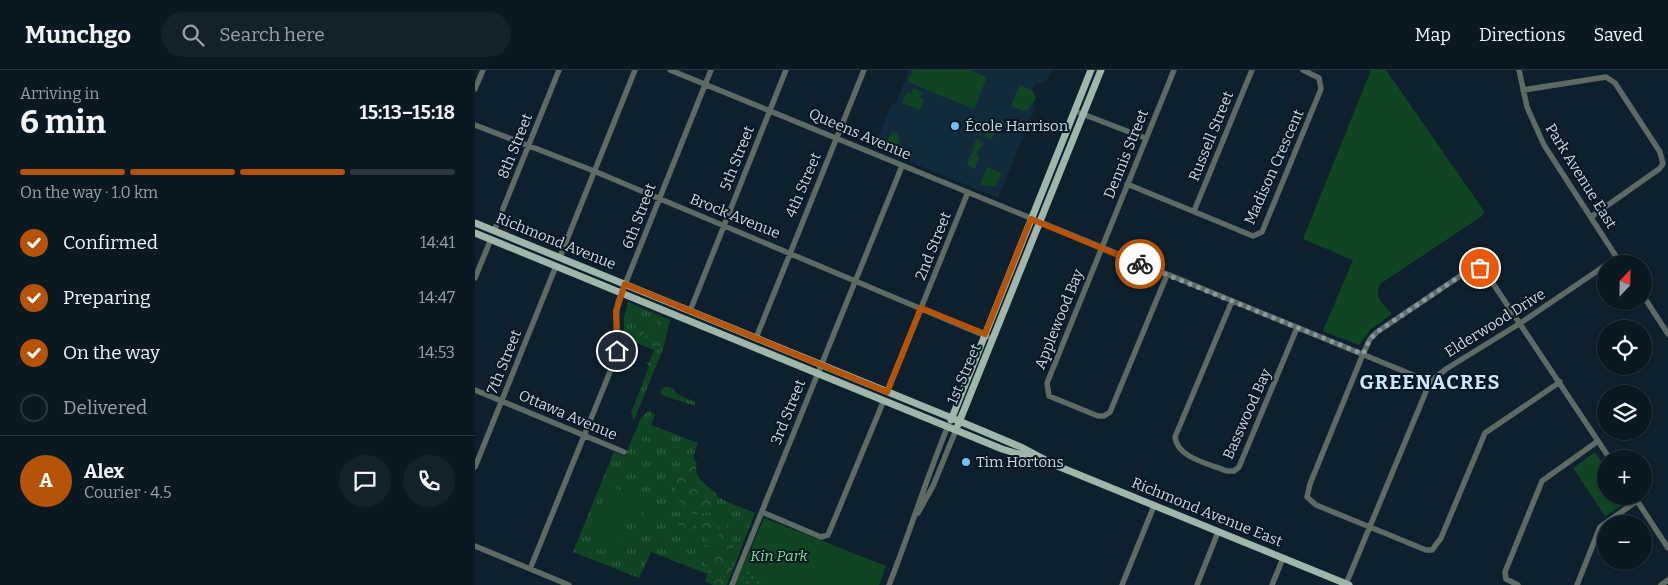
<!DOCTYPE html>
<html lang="en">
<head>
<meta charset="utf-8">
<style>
  body { margin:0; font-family:Bitter,serif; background:#13212a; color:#f1f3f6; height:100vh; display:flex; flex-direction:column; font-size:19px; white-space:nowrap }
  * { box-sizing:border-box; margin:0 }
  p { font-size:16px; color:#99a0a5 }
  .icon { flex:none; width:28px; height:28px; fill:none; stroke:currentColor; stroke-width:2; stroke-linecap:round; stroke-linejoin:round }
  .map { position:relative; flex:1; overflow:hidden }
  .details { display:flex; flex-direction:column; background:#0a1822; width:475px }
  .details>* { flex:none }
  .needle { width:32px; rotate:22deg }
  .controls { position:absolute; left:1122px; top:185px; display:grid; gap:10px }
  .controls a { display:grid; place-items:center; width:55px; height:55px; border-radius:50%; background:#0a1822; box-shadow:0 1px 4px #0004,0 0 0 1px #2a3740; font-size:25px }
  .pin { position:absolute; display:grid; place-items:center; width:42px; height:42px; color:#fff; margin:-21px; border:2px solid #fff; border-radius:50%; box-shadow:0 1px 5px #0007 }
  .courier { position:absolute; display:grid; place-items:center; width:50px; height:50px; margin:-25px; border:4px solid #b45309; border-radius:50%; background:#fff; color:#222; box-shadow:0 1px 6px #0007 }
  .summary em { font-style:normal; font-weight:700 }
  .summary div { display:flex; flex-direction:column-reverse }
  .summary { display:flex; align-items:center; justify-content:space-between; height:85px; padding:0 20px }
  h1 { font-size:32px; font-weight:700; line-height:38px }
  .bar { display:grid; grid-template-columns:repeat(4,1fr); gap:8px 5px; align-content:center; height:60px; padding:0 20px }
  .bar i { height:6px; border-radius:4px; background:#2a3740 }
  .bar .active { background:#b45309 }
  .bar p { grid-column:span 4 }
  .line { display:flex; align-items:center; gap:12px; padding:0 20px; border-top:1px solid #2a3740 }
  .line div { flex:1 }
  .round { display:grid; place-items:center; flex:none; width:52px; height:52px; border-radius:26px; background:#13212a }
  ol { padding:0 20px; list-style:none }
  li { display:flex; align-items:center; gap:15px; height:55px }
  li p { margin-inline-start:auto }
  li .icon { padding:5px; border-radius:50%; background:#b45309; color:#fff; stroke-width:4 }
  li:last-child { color:#99a0a5 }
  li i { width:28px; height:28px; border:2px solid #2a3740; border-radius:50% }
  header { display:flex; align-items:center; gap:30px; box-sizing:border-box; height:70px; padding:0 25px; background:#0a1822; border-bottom:1px solid #2a3740 }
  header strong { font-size:24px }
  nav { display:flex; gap:28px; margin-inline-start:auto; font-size:18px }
  .search { width:350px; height:45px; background:#13212a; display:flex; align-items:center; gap:12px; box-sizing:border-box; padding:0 18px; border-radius:28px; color:#99a0a5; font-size:19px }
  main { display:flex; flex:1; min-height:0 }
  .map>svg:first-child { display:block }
  .built { fill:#112a3c }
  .grass { fill:url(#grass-tufts) }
  .forest { fill:url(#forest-crowns) }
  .park { fill:#104524 }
  .garden { fill:url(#garden-dots) }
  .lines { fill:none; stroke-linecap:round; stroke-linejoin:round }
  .minor { stroke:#5e6a64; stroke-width:5.5 }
  .major { stroke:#9fb6ab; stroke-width:7 }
  .done { stroke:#8a98a2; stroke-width:5; stroke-dasharray:0 9 }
  .route { stroke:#b45309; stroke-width:6 }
  .poi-dot { fill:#6fc2f4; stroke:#061724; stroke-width:2 }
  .labels { text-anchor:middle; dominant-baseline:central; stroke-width:4; stroke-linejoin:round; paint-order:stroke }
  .poi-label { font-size:15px; fill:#ccd8e1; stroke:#061724; text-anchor:start }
  .street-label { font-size:15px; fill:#ccd8e1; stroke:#061724 }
  .park-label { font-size:15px; font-style:italic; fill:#7ae098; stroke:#061724 }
  .district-label { font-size:20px; font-weight:bold; letter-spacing:1px; fill:#cfe6fa; stroke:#061724 }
</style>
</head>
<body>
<header>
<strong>Munchgo</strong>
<div class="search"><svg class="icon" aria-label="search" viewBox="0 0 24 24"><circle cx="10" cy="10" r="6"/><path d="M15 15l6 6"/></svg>Search here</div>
<nav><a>Map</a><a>Directions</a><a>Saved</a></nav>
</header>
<main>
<section class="details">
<div class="summary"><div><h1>6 min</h1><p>Arriving in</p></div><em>15:13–15:18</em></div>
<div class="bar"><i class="active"></i><i class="active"></i><i class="active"></i><i></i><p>On the way · 1.0 km</p></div>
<ol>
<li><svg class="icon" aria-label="check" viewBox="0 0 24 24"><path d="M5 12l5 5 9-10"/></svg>Confirmed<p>14:41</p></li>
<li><svg class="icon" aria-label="check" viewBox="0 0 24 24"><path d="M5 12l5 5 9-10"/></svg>Preparing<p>14:47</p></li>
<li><svg class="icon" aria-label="check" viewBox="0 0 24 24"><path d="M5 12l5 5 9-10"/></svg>On the way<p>14:53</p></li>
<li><i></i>Delivered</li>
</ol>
<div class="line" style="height:90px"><b class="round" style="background:#b45309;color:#fff">A</b><div><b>Alex</b><p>Courier · 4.5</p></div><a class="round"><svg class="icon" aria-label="chat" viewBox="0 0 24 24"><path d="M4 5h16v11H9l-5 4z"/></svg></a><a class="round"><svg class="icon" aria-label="phone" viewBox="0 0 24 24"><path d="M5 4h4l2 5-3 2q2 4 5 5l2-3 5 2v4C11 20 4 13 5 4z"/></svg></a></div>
</section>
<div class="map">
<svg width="1193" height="515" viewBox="0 0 1193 515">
  <defs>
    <pattern id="grass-tufts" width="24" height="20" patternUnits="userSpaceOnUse" patternTransform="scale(1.25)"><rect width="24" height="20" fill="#104524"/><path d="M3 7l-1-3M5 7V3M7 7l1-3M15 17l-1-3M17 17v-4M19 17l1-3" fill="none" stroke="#325f44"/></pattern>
    <pattern id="forest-crowns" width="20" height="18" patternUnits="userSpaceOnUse" patternTransform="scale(1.25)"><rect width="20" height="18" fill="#104524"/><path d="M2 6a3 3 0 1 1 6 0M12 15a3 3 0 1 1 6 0" fill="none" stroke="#325f44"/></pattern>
    <pattern id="garden-dots" width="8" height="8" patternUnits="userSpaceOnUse" patternTransform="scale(1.25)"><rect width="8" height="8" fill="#104524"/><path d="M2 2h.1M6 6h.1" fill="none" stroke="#325f44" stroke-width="1.8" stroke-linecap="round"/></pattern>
  </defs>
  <rect width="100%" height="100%" fill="#0e202e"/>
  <path class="built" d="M434,0H576L572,11L560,14L557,20L552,18L561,28L558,34L561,35L523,128L399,77L417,33L421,34Z"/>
  <path class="grass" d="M153,232L195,250L188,279L159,350L156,343L174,296L171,292L174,293L179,280L155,270L153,275L149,273V248Z
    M189,317H195L204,325L220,332V336L187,325L185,322Z
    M173,341L180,344L176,355L223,373C204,417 248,430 280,443L253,512L176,482L164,508L98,482L139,382L150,386L166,348Z"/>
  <path class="forest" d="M185,249L191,251L192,255L185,276L180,277L165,271L156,275L151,272L150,266L157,258H169V266L171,268L180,253Z
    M212,388H217L222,393C217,408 232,415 242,424L239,441L219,445L200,428C200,410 203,402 212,388Z
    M233,445L243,448L251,455L265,459L257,467C262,479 257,502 252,515H238L230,511L235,498L220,485C222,483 225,484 228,484C239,482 247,466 244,457H237L238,471L232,477L227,475L232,469L226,464L224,455H218L214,464L210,465L203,460L204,449H220L225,446Z"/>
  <path class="park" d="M438,0H494L512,7L499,39L433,12Z
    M896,0H911L1009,141L1007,146L905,214C898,227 909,235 917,244L896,259L884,275L848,261L878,190L828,169Z
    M545,15L557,20L561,28L553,40L547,41L536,36Z
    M439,18L448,23L444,27L449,29L445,40L427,33L432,22L438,25L436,21Z
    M495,47L510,53L506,65L490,59Z
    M515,54L522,57L516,70L509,67Z
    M418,61L422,63L425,72L422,77L417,80L411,72Z
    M503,69L509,73L501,84L504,86L500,99L492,95L496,83H499L497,80L501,70Z
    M512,97L527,103L520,117L505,115Z
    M1120,382L1131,399V426H1149L1153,432L1130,446L1098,398Z
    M135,416L163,428L142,477L113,465Z
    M173,432L185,437L186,441L181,453L167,447Z
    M289,448L411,496L404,515H260Z"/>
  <path class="garden" d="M272,501L282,505L294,515H267L266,511Z"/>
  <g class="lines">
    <path class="minor" d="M195,0L955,312
      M1044,0L1052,37L1069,75L1146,194
      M0,19L8,0
      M1048,20L1131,7L1140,13L1185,82L1188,94L1184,99L1116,147
      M605,43L670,68
      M0,55L119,101L513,267
      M652,114L778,166L787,162L846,19L844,8L828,0
      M719,141L777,0
      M19,161L84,0
      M85,187L160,0
      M692,205L635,342L629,346H623L574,326L572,313L699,0
      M0,208L16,169
      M1169,227L1193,264
      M757,231L700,367C702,388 735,394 752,401H759L764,397L822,258
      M215,241L311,0
      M281,268L389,0
      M1085,312L1010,363L966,468L957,480H951L841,435L832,427L835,414L888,284L895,269L902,262L994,200L1002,197L1009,200L1135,389
      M0,320L149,382
      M412,322L493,122
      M0,397L81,196
      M1159,426L1193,478
      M287,442L346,467L353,465L409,330
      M443,443L458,416L481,360
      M0,476L94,515
      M55,499L141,287C145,268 139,250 143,232L236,0
      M871,514L955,312L971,299L1044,254L1131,195
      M257,515L427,96
      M414,515C435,462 451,409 473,356
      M647,515L679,436
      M722,515L743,462
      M797,515L808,488
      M1043,515L1031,509L1030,502L1067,411L1123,371
      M1102,515L1125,457L1162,431
      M1186,515L1193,510"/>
    <path class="major" d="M0,153L484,351L548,378L580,395L874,515
      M0,163L527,379L570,392
      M476,350L616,0
      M483,355L626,0"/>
  </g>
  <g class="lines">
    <path class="done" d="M665,194L888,284L895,269L902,262L994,200L1005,198"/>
    <path class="route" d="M142,281L141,241L150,214L412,322L446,238L510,264L556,149L665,194"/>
  </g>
  <g class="poi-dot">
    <circle cx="480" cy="56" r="5"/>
    <circle cx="491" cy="392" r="5"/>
  </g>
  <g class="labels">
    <g class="poi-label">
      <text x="490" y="56">École Harrison</text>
      <text x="501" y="392">Tim Hortons</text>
    </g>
    <g class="street-label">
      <text transform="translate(385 64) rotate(23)">Queens Avenue</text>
      <text transform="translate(736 66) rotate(-68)">Russell Street</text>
      <text transform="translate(40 76) rotate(-68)">8th Street</text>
      <text transform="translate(651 84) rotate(-68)">Dennis Street</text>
      <text transform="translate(262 88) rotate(-68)">5th Street</text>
      <text transform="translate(799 97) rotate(-66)">Madison Crescent</text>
      <text transform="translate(1106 106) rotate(58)">Park Avenue East</text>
      <text transform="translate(328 115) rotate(-67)">4th Street</text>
      <text transform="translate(164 146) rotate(-69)">6th Street</text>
      <text transform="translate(260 146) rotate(22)">Brock Avenue</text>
      <text transform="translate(81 171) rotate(22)">Richmond Avenue</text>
      <text transform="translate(458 176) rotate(-68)">2nd Street</text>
      <text transform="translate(584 249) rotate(-68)">Applewood Bay</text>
      <text transform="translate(1020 253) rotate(-32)">Elderwood Drive</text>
      <text transform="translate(29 292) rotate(-68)">7th Street</text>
      <text transform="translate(489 304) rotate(-67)">1st Street</text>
      <text transform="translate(313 342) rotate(-68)">3rd Street</text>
      <text transform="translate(772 344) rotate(-66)">Basswood Bay</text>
      <text transform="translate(93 345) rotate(23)">Ottawa Avenue</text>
      <text transform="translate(732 442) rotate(22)">Richmond Avenue East</text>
    </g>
    <g class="park-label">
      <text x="304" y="486">Kin Park</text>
    </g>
    <g class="district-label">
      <text x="955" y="312">GREENACRES</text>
    </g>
  </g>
</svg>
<div class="controls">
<a><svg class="needle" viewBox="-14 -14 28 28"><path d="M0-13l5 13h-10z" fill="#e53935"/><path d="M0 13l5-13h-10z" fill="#99a0a5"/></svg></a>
<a><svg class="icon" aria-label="locate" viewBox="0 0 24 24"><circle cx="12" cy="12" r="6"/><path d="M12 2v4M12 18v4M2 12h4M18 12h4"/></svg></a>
<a><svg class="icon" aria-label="layers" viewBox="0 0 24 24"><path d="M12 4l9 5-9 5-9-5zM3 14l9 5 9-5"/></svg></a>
<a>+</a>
<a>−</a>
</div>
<div class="pin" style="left:1005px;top:198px;background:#ea580c"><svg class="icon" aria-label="bag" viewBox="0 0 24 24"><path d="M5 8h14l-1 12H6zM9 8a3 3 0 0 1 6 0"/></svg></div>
<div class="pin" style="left:142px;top:281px;background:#1f2937"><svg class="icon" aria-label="home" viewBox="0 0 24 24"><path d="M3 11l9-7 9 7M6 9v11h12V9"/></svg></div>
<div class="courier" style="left:665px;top:194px"><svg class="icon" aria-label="bike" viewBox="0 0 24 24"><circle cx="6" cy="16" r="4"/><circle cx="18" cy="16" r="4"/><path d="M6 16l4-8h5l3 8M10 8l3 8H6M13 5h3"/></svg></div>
</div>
</main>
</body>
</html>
